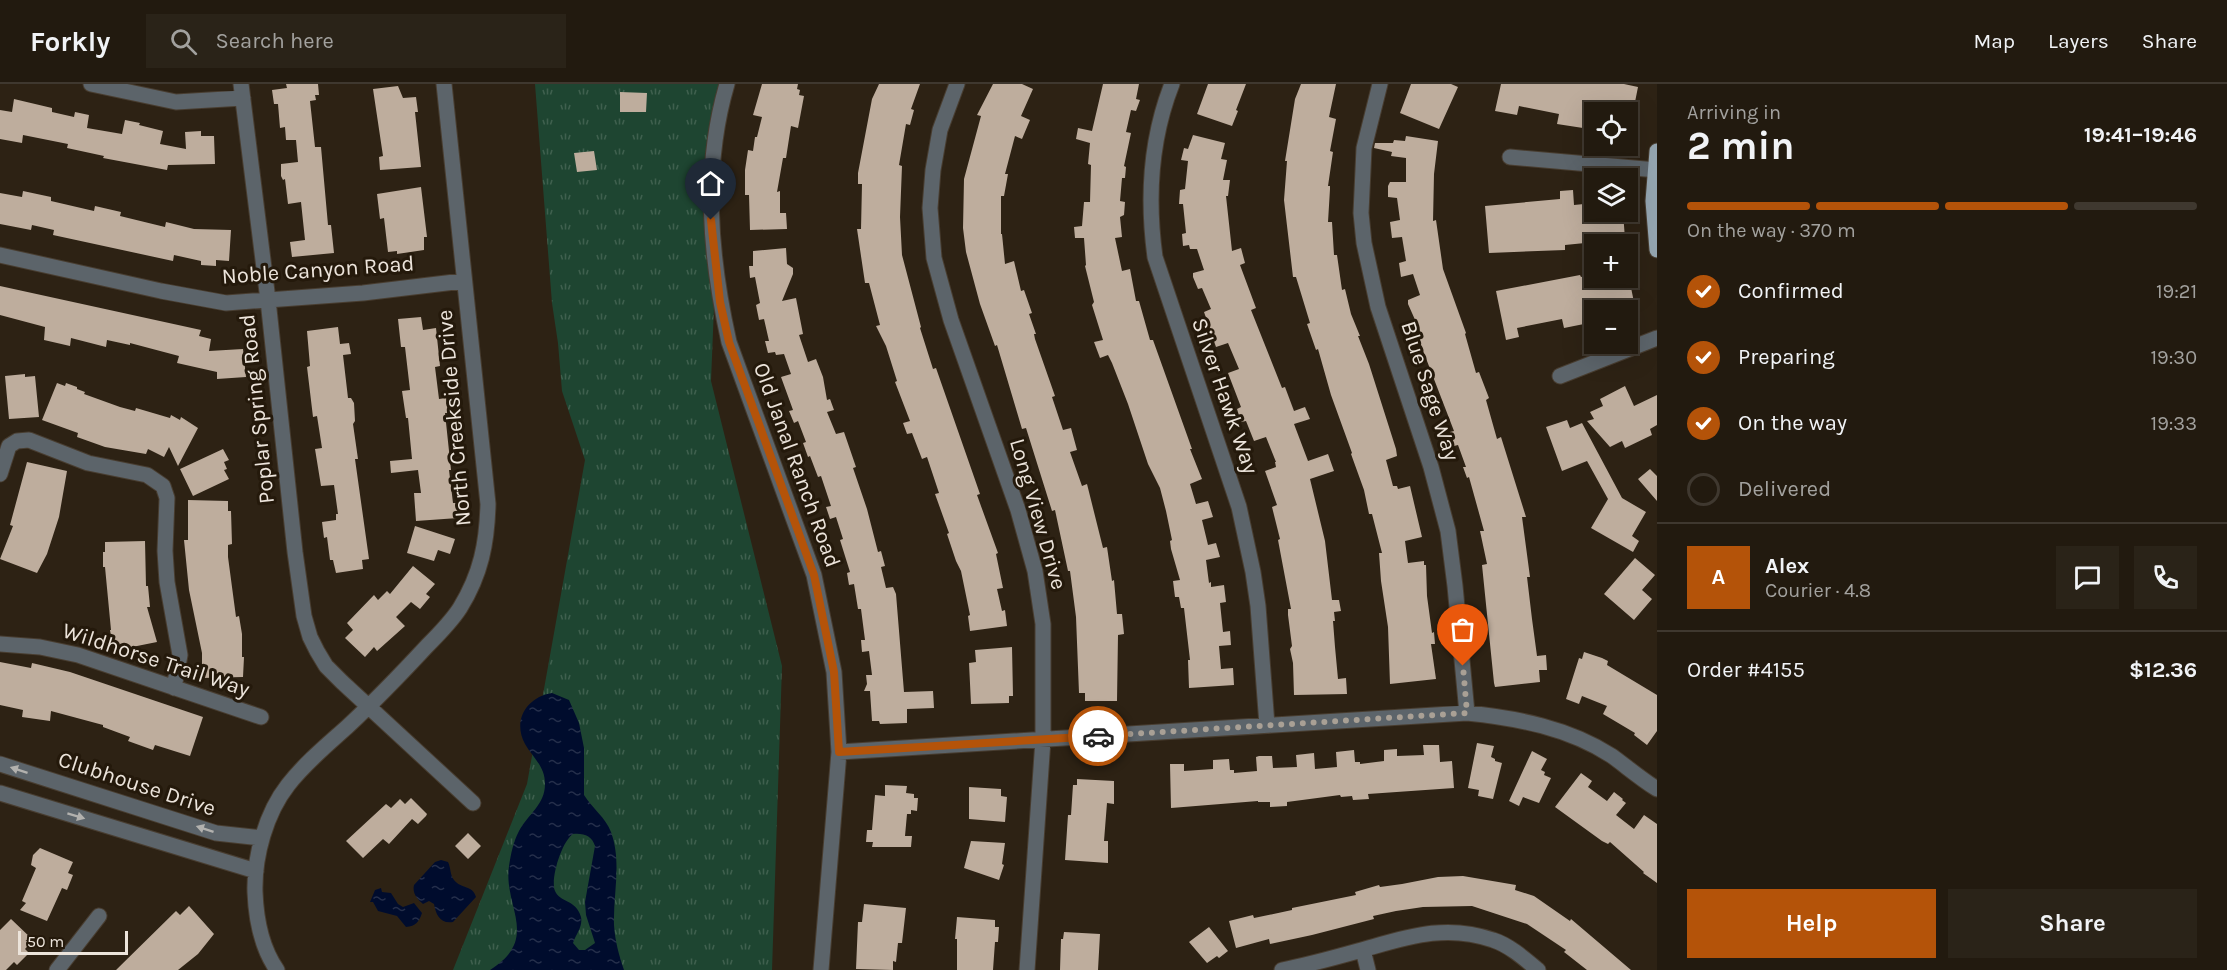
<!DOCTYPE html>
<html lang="en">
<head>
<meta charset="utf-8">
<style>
  body { margin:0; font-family:Karla,sans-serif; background:#2a2318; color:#f1f3f6; height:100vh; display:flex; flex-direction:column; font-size:22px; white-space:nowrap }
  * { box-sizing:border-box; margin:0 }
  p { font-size:20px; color:#a2a19e }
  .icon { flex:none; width:33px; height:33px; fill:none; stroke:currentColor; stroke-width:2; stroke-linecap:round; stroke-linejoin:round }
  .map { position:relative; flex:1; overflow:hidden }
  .drawer { display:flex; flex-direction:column; background:#221a0f; width:570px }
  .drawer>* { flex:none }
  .fabs { position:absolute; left:1584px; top:18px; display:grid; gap:12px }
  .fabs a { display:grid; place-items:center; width:54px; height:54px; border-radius:0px; background:#221a0f; box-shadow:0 6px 24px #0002,0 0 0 2px #3f382f; font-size:30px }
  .scale { position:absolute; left:18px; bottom:15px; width:110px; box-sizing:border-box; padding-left:6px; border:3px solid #ece4db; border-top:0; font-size:16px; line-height:21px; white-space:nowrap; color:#ece4db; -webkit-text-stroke:4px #24190b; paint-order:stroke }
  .pin { position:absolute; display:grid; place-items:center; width:51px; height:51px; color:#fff; margin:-62px -26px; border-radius:50% 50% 50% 0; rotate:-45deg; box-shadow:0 0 6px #0007 }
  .pin .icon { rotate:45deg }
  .courier { position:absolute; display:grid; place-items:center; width:60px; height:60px; margin:-30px; border:4px solid #b45309; border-radius:50%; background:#fff; color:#222; box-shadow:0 2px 8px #0007 }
  .overview em { font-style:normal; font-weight:700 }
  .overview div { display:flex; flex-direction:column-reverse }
  .overview { display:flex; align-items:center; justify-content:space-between; height:102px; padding:0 30px }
  h1 { font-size:39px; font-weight:700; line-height:45px }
  .bar { display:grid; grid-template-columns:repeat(4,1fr); gap:9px 6px; align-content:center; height:72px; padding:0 30px }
  .bar i { height:8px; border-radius:4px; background:#3f382f }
  .bar .active { background:#b45309 }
  .bar p { grid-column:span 4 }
  .line { display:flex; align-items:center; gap:15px; padding:0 30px; border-top:2px solid #3f382f }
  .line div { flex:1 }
  .round { display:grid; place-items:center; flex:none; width:63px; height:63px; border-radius:0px; background:#2a2318 }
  ol { padding:0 30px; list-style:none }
  li { display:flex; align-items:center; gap:18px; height:66px }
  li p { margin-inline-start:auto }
  li .icon { padding:6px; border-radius:50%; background:#b45309; color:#fff; stroke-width:4 }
  li:last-child { color:#a2a19e }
  li i { width:33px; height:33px; border:3px solid #3f382f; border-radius:50% }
  .action { display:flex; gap:12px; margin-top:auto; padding:12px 30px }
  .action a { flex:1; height:69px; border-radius:0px; background:#b45309; color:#fff; font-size:24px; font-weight:700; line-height:69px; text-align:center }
  .action a+a { background:#2a2318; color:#f1f3f6 }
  header { display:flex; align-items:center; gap:36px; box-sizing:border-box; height:84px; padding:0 30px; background:#221a0f; border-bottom:2px solid #3f382f }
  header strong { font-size:28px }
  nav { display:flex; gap:33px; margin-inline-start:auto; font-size:21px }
  .search { width:420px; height:54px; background:#2a2318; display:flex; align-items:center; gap:15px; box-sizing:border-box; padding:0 21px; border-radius:0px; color:#a2a19e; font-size:22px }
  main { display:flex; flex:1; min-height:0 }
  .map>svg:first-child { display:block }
  .grass { fill:url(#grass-tufts) }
  .water { fill:url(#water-ripples); fill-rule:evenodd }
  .building { fill:#bead9d }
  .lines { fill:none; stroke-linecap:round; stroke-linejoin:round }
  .minor-casing { stroke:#483d30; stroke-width:17 }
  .major-casing { stroke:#483d30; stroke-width:17 }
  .minor { stroke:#5c646a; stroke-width:15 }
  .major { stroke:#94a5b0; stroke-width:15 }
  .oneway { fill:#b2b1ae }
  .done { stroke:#a9a095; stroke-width:6; stroke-dasharray:0 10.8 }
  .route { stroke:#b45309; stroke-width:8 }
  .labels { text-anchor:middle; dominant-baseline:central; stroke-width:6; stroke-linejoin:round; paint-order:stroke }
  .street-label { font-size:22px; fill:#ece4db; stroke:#24190b }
</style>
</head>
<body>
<header>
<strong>Forkly</strong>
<div class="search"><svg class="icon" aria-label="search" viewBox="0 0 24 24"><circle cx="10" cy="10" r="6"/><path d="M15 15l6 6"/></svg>Search here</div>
<nav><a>Map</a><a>Layers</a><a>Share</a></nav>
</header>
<main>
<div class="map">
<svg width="1657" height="886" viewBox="0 0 1657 886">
  <defs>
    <pattern id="grass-tufts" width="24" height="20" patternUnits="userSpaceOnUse" patternTransform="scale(1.5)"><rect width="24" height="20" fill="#1e4531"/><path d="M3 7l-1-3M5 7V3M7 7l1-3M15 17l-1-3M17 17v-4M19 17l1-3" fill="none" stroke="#3f604e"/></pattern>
    <pattern id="water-ripples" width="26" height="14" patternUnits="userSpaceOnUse" patternTransform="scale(1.5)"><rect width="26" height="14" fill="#000c2d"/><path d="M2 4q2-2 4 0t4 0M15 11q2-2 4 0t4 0" fill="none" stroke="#252f4b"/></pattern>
  </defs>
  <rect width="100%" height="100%" fill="#2d2214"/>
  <path class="grass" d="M535,0H723L711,297L782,582L772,886H453L527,700L585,376L562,307L558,259L552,219Z"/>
  <path class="water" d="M552,609L569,616L579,639L584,664V711C592,724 606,734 611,748C622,778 613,810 614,841C615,857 619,871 624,886H490C541,854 503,823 509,782C511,770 513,758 519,747C528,730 545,721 545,700C545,682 533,674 525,660C512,636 527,613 552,609ZM573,750C584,749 592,752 595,762L585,818L586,831L595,859L585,866H579L573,859C576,850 583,843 581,833C576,815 560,819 555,807C550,795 562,757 573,750Z
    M441,776L448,778C451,784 450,791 454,796C461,805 473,801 476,813L453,838C440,840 436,831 434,820L429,817L423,820C417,815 412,809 414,801L435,778Z
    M381,804L382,808L391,809L398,820L403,823L414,819L422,829C419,838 416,842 406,843L397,832L378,827L373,818H370L375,806Z"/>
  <path class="building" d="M286,0H318L319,11H315L316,16L310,17L315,63H321L328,141H331L334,169L292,173L290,158L305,156L301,118L288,120L285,95L283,96L281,92V80L298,78L296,56H286L285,43L280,44L278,20H274L272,6L287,4Z
    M762,0H798L797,5L800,6L799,11L804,12L798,44L791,42L786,74H783L777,108L780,107V129H786L787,145L750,146L749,111H745V86L748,66L753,67L755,53H757L762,33L753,31Z
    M879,0H920L911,25L914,26L910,41L906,40L899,81L902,82L900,133L902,171L921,243L920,244L933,285L936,284L980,410L977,411L998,469L996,470L1003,504L997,505L1002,527L1005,526L1007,542L970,547L968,532L970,531L961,487L956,477L947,450L949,449L935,410L939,409L927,373L922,375L912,349L907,350L903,339L910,337L895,298L897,297L886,262L876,242L880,241L869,199H865L857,145H861L862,100H858V89L872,15Z
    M993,0H1022L1033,5L1021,32L1030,36L1022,55L1015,52L1005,90H1008L1004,112H1001V150H1002L1005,180L1014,177L1021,207L1024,206L1032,229L1029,230L1036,250H1034L1035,255L1055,312L1052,313L1063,346L1071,344L1077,366L1070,368L1082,402L1087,400L1103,464L1107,463L1112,497L1114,496L1117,530H1122L1124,550L1118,551L1117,617H1085V609H1079L1076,533L1070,487H1068L1055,426L1052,427L1026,344L1022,345L997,261L995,262L980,220L966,168L963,144L964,95L981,32L977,31Z
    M1103,0H1139L1136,15L1140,16L1136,27L1131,26L1126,48L1131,49L1124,82L1126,83L1125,94H1122L1120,117L1125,118L1124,131L1120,133L1122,153L1115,154L1122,187L1130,185L1136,217H1139L1150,256H1153L1192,365H1190L1202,395L1190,400L1196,420L1208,417L1213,433L1202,436L1208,461L1216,459L1220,473L1206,476L1209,499L1211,498V503L1224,501L1226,518L1220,519L1223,548L1230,547L1231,561L1219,562L1221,585L1233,584L1234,601L1189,604L1188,576H1190L1184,524H1181L1179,513H1175L1173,497L1180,496L1171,465L1170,457L1172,456L1166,427L1160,404L1148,380L1128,320L1112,279L1108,271L1100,274L1094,258L1103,256L1092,221L1094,218L1085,182L1086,181L1084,154H1075L1074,143L1082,142L1084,118H1090L1091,81L1088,80L1090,59L1076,55L1078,44L1092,47Z
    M1208,0H1246L1236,26L1238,27L1232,42L1197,30Z
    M1301,0H1336L1329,33L1336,35L1330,67L1333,68L1328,102H1330V105L1328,138H1332L1334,171H1337L1342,206L1345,205L1351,230L1360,252H1358L1369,280L1396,365L1397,372L1386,376L1393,402H1397L1398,405L1410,402L1422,453L1405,457L1408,479L1424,477V481H1426L1427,512L1432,549L1434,548L1435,560H1431L1436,595L1390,600L1388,543L1381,497L1379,469H1382L1372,430H1369L1364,406L1351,370L1352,369L1331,311L1318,265L1316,266L1307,240L1310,239L1296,193H1293L1284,116L1287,77H1285L1295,15Z
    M1411,0H1451L1458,3L1439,45L1400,29Z
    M1501,0H1624L1638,3L1633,28H1594V34L1584,32L1583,44L1557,40L1559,30L1519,22L1517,31L1495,27Z
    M398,2L403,14L416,13L418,28H415L421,83L380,86L379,73L383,72L373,5Z
    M620,8L647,9L646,28H620Z
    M14,15L52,24V28L74,33L75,28L89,31L87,44L122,50L125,36L140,39L139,41L163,47L160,60L186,65L185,48L201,47V52H214L215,80L168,81L167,86L103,74L104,72L67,64L68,60L23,51L22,59L0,55V26L12,28Z
    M1193,51L1225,59L1221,75L1227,76L1223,96H1230L1228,112H1226L1232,167L1241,164L1245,179L1240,181L1256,224L1251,226L1282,304L1285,303L1294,327L1305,323L1310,335L1294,340L1308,377L1328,370L1334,387L1310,395L1325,457L1332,516H1339L1341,527L1334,528L1335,537H1333L1335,563L1338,595L1346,594L1347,610L1294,611L1293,579L1290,565L1292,562L1288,531V525H1291L1278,456L1280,455L1272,423L1277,421L1265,387L1276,383L1275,378H1276L1266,353L1254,357L1246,337L1241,338L1237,325L1241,323L1228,289L1239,285L1228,259L1216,263L1204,228L1211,225L1202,204L1198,205L1193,193V189L1204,186L1197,165H1190L1189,161L1183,162L1182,150L1186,149L1183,120H1179L1180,106L1185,105L1188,77L1181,76L1184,64L1188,65Z
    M1406,52L1438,57L1434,90L1433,137L1436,136L1443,185L1466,249L1465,250L1476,289L1479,288L1489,314L1486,316L1497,355L1501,353L1526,433H1522L1530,493H1527L1532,535L1537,572L1546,571L1547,586H1539L1540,598L1495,603L1494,599L1482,481L1487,480L1480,447H1484L1469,393L1467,394L1463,383H1466L1458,361L1454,362L1450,348L1454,347L1422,264L1419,253L1421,252L1420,247L1408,220V216L1420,211L1413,190L1401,193L1399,179L1406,177L1402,153L1392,154L1390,138L1400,136L1397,114L1388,113V102L1390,98H1406V74L1391,72L1392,68L1374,64L1375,59H1393L1394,56L1405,57Z
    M594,67L597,86L577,88L574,69Z
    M421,103L427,153H424V166L397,170V167L388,168L384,134L380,135L377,110Z
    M1573,106L1574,121L1594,119V128L1597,129L1623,128L1625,155L1565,161V166L1489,169L1485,122L1560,115V107Z
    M23,107L51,113V117L94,127L95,122L121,128L120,132L165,143L166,138L194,145L231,146L229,177L216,176V182L201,181V177L174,171L173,177L53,151L54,146L32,141L31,146L0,140V109L22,113Z
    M786,164L787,180L793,184V190L782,217L796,214L803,250L799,251L808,278L816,275L823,293L827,316L830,315L834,326L827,328L836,350L844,348L856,383L853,384L867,425L878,468L881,467L885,482L881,483L886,504L893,503L896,510L904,608L933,607L934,624L907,625V639L880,640L879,637H872L870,607H864L867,600L866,591H872L869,567L862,568L861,556H865L861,525H858L854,500L849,501L847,489L850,488L840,456L843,455L836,433L830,435L826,423L831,422L821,392L818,393L810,372L808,373L803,359L806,358L798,337L794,339L789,327L793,326L781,293L791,290L784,270L776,271L775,268L768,269L765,257H769L764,235L759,236L756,221L760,219L755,193L750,194L749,182H753V167Z
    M1594,190V194H1629L1635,223L1617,226H1594V238L1564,244L1562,235L1517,244L1519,253L1506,256L1496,207L1580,191L1581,193Z
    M0,202L201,246L199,252L211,255L209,267L243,265L246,293L217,295V288L177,279L179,272L130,259V261L107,256L106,263L71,254L70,262L44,256L45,243L0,231Z
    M421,233L423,246L436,244L440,282L435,283L439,315L446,314L448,329H445L451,386H449L453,419H457L458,434L416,437L414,409H421L418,386L391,389L390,377L412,375L408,334H406L402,307L410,306L405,263H401L398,235Z
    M338,243L340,260L349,259L351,270L343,271L348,314H351L354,319L355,337L353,340L358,375H355L369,475L362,476L363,485L336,489L333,476H330L327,453L324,454L322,438L336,436V430H338L334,401L321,402L315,365L322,364L317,332L313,333L307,283L310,282L307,247Z
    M25,290V293L35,292L39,333L9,335L5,292Z
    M57,299L65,302L66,299L77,303V305L85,308L84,310L120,323L135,327L136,324L170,334L171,331L180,336L181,333L198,344L178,382L169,363L164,373L148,365L146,370L105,363L77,353L78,349L42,336Z
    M1625,302L1634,322L1657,311V341L1650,345L1652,351L1625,364L1622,357L1610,363L1587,337L1594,335L1590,328L1603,322L1600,315Z
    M1567,336L1570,344L1582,339L1622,414L1646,428L1632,452L1639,457L1633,468L1591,444L1608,415L1587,377L1562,387L1546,343Z
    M223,365L229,376L224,378L227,385L224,386L229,395L193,412L180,385Z
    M27,378L67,387L59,433L47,470L37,489L0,475L13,442L10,441Z
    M1650,385L1657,392V417L1638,395Z
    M188,416L228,417V427H231L232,460L228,461V473L236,533L239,532L242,550V573H244L243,593L202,594V569L189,506L184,456H188Z
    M415,442L455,455L450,470L438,466L434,477L407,469Z
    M145,457L146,502H148L150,523H147L157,558L117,566L115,557L112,558L110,546H111L105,483H103V468H105V458Z
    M1635,474L1655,491L1642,506L1652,515L1634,536L1604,510Z
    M413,482L435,500L426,510L430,513L420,525L411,518L396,533L405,542L377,567L374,563L365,573L345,554L353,546L347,539L374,511L378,516L387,507L390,510Z
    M1012,563L1013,612H1009V619L971,620L969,579L976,578L975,566Z
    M1584,568L1602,574L1608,577L1607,581L1657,611V647L1647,661L1634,651L1635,649L1603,630L1607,622L1582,612L1579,620L1566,615L1579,574L1582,575Z
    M0,578L31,584L32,579L70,588L203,633L190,672L155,661L153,666L128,657L130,653L103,643V641L51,627L50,637L22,633L23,626L0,621Z
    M1477,659L1494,662L1491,673L1495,675V677L1502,679L1493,715L1478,712L1479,706L1468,704Z
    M1423,661H1439L1440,678L1452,677L1454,704L1368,710L1369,715L1353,716L1352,712L1341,713L1340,711L1287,718V722L1270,723V718H1258V717L1171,724L1170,680H1184V687L1213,685V676L1229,675L1230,686H1234V689L1257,687L1256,673L1259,672H1272L1273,684L1297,683L1296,671L1314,669L1315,685L1337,683L1336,668L1354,666L1355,678H1360V680L1384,677V666L1397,665V672L1424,671Z
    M1532,667L1547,675L1541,686L1545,688L1544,691L1551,694L1539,719L1523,713L1519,722L1509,717Z
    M1581,689L1592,697L1588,703L1607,717L1614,708L1623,715L1622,716L1626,719L1616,731L1634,745L1644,731L1657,740V799L1643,789L1644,788L1610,758L1608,760L1602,757L1555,723Z
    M1077,695L1114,697V720L1107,719L1104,757H1108V779L1065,776L1068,731H1071L1073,701H1077Z
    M885,701L907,702L906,709L914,710V714H918L917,727L911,726V730H907L905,752H912L911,763H872L873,758H866L867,746H872L875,711L885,712Z
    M969,703L1001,705V712L1007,713L1005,738L969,735Z
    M411,714L427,730L426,732L418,740L412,735L389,760L383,755L363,774L346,757L386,720L391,724L400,715L405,720Z
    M468,749L481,762L468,775L455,762Z
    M971,757L1005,759L1002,780L1004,781L999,796L964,784Z
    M40,764L73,778L68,789L73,791L67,806L62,804L47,837L20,826L26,819L22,817L36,784L31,781L33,771Z
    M1463,792L1516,801L1515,806L1534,812L1570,837L1571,835L1631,886H1587L1564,868L1566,866L1527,840L1472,822L1423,823L1396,827L1373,832L1374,835L1312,851L1270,860L1269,855L1236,864L1229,837L1253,831L1254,834L1292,826V824L1356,811L1355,808L1379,801L1380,803L1402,800L1438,793Z
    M864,820L906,824L902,859H898L896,878L893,877V886L856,885L858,838H862Z
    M189,822L214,850L198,870L178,886H116L176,827L180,831Z
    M957,833L995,836V843H999L998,858H995L993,886H957V855H955Z
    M11,835L33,856L25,865L29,869L17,881L14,878L6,886H0V846Z
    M1209,843L1228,867L1219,874L1217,872L1207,879L1189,858Z
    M1064,848L1100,850L1098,886H1060L1061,855H1063Z"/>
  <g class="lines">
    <g class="minor-casing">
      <path id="minor" d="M91,0L176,18L243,14
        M241,0L268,216L295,468L304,532L310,553L317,567L326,582L342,598L473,719
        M727,0C702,85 710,173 729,258L814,491L834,588L839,668L821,886
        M957,0L940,46L933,86L930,124L934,174L951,236L1018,426L1035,487L1043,540V656L1027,886
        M1172,0C1150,56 1147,114 1155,173L1239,423L1253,488L1258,522L1267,641
        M1380,0L1364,64L1361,129L1364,159L1378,223L1431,383L1448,447L1455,502L1467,629
        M1510,73L1657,86
        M0,171L161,207L226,219L363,209L463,197
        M1560,292L1657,254
        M0,390L9,362L17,357L29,356L88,379L147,391L163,402L167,414L165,467L167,498L180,571L174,604
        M0,560L40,563L78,571L261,633
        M839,668L1467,629C1517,634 1569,644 1612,672C1627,683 1641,695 1657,705
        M0,680L216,749L262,754
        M0,709L256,787
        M1363,866L1368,886
        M57,886L99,832
        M277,886C261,863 256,835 255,808C254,772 266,729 288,701C305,679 327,661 347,643C375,617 401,590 427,562C439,550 451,538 460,524C481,490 487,459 488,420L444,0
        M1282,886C1308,881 1333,874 1358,867C1405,854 1444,839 1493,856C1509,861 1525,875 1538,886"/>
    </g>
    <g class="major-casing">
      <path id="major" d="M1657,67L1653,117L1657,166"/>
    </g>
    <use href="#minor" class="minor"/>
    <use href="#major" class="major"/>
  </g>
  <defs><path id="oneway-solid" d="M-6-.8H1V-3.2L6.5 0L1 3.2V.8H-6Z" transform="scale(1.5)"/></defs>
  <g class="oneway">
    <use href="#oneway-solid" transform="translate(19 686) rotate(-162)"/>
    <use href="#oneway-solid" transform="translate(76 732) rotate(17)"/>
    <use href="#oneway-solid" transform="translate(205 745) rotate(-162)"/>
  </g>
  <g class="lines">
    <path class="done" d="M1098,652L1467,629L1463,582"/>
    <path class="route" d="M711,136L720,218L729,258L814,491L834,588L839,668L1098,652"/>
  </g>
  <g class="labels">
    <g class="street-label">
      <text transform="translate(318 186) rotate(-4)">Noble Canyon Road</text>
      <text transform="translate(1430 307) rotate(72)">Blue Sage Way</text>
      <text transform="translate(1225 312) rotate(71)">Silver Hawk Way</text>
      <text transform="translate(257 325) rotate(-96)">Poplar Spring Road</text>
      <text transform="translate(454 334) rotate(-95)">North Creekside Drive</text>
      <text transform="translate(797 381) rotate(70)">Old Janal Ranch Road</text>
      <text transform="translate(1038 430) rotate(74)">Long View Drive</text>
      <text transform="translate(156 576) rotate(18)">Wildhorse Trail Way</text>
      <text transform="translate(137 700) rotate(18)">Clubhouse Drive</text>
    </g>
  </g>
</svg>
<div class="fabs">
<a><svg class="icon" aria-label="locate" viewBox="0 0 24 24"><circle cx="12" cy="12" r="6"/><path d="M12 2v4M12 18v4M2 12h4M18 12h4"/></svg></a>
<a><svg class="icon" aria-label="layers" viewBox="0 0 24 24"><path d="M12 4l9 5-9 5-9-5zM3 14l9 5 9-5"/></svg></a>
<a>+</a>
<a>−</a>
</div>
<div class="scale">50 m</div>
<div class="pin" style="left:1463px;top:582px;background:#ea580c"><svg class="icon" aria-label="bag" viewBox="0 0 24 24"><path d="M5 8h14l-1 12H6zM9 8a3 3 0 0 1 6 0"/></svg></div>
<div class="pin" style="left:711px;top:136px;background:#1f2937"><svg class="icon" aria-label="home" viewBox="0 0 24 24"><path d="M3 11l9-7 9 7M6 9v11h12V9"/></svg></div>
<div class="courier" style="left:1098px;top:652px"><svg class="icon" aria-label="car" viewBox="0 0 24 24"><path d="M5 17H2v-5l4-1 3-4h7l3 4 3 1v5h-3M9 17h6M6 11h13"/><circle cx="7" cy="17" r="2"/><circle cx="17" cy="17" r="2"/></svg></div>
</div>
<section class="drawer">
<div class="overview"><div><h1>2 min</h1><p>Arriving in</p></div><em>19:41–19:46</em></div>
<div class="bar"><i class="active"></i><i class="active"></i><i class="active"></i><i></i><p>On the way · 370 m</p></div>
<ol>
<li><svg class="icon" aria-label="check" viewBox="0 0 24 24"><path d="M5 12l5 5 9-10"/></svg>Confirmed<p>19:21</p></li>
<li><svg class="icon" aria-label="check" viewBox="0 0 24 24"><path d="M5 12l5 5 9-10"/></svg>Preparing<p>19:30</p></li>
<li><svg class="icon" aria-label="check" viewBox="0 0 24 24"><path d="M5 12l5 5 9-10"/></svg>On the way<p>19:33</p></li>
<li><i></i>Delivered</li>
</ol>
<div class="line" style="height:108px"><b class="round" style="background:#b45309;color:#fff">A</b><div><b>Alex</b><p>Courier · 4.8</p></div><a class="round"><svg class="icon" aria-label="chat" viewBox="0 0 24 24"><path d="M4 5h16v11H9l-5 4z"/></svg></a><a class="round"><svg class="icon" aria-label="phone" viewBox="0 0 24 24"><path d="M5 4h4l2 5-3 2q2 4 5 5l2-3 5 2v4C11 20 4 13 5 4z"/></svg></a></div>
<div class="line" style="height:78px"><div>Order #4155</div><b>$12.36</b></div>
<div class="action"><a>Help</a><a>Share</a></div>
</section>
</main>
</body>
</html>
